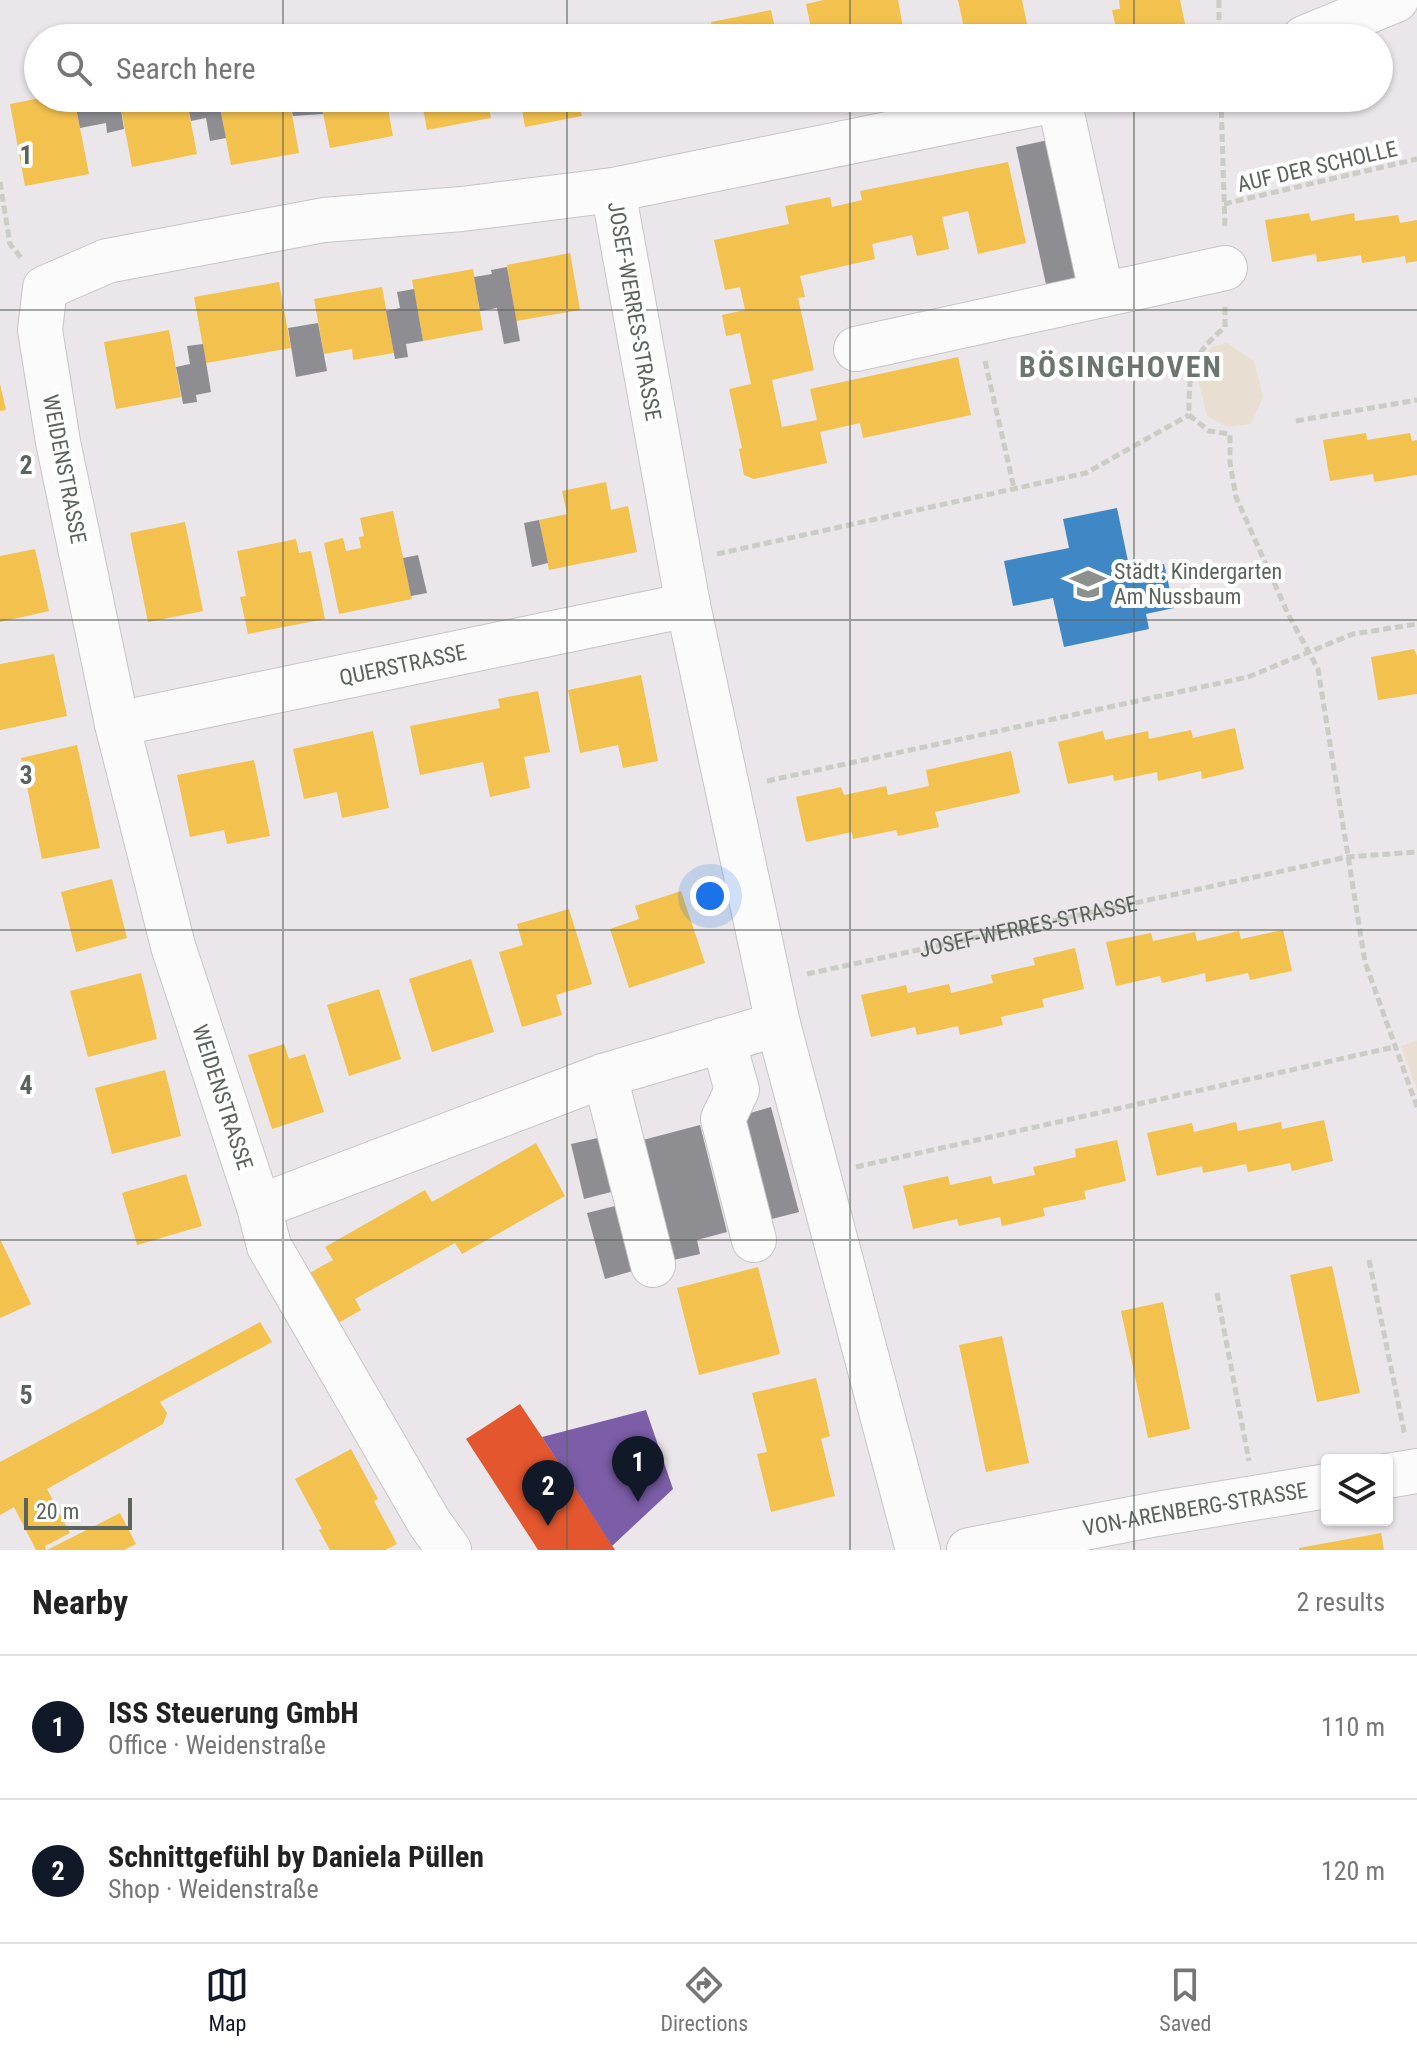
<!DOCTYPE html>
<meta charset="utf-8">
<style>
body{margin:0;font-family:"Roboto Condensed",sans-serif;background:#f2f2f2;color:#222}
.controls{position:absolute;right:24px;bottom:24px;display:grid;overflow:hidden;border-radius:8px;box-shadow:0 2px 6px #0004}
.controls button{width:72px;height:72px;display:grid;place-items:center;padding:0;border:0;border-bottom:2px solid #e0e0e0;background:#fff;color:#222;font:40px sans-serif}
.scale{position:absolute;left:24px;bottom:20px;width:108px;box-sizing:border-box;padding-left:8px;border:4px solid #5b635d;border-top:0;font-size:22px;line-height:28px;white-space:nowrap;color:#5b635d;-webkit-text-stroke:6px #fff;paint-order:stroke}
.you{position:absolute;left:710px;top:896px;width:28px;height:28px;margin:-20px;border:6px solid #fff;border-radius:50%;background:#1a73e8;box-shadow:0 0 0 12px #1a73e833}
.badge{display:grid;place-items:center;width:52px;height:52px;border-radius:50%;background:#111827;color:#fff;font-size:26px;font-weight:700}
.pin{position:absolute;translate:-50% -66px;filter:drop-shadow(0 2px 4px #0008)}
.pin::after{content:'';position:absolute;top:42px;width:28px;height:24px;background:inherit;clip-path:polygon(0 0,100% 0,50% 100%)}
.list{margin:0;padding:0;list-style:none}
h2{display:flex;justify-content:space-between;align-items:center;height:104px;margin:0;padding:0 32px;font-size:34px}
h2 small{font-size:26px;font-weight:400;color:#767676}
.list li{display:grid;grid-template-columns:52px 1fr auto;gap:24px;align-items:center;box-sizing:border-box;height:144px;padding:0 32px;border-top:2px solid #e0e0e0}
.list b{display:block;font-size:30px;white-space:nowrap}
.list p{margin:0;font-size:26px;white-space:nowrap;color:#767676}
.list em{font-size:26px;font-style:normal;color:#767676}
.icon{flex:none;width:44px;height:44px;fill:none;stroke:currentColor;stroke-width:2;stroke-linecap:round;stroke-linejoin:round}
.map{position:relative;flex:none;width:1417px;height:1550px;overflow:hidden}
.search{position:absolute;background:#fff;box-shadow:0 2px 6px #0004;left:24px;right:24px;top:24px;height:88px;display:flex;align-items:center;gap:20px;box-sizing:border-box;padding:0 28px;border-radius:44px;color:#767676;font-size:30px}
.sheet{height:392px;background:#fff}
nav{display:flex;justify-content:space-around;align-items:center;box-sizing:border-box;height:112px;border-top:2px solid #e0e0e0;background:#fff;font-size:22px;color:#767676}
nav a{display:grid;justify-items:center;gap:4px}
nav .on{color:#111827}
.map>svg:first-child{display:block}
.green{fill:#e8dfd2}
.homes{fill:#f2c14e}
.shops{fill:#e4572e}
.offices{fill:#7b5ea7}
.schools{fill:#3f88c5}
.industry{fill:#8d8d92}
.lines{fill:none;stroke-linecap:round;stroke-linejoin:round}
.minor-casing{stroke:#c6c6c6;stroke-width:46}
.path{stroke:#cbccc6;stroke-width:5;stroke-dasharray:8 4;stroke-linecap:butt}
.minor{stroke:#fcfbfc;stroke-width:44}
.grid{fill:none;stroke:#5b635d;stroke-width:2;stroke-opacity:0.55}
.labels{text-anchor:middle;stroke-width:8;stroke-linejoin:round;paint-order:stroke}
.street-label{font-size:22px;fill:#5b635d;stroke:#fff}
.poi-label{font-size:22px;fill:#5b635d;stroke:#fff;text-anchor:start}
.district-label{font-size:30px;font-weight:bold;letter-spacing:2px;fill:#6c756e;stroke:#fff}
.grid-label{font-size:26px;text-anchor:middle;font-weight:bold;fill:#5b635d;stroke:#fff;stroke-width:8;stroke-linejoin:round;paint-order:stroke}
</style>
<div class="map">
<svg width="1417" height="1550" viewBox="0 0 1417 1550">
<rect width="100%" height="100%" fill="#ebe6e9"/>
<g class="green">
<polygon points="1227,343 1254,361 1263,397 1251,424 1228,427 1207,416 1197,376 1211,347"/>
<polygon points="1417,1040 1417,1090 1401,1046"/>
</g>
<g class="homes">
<polygon points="824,0 898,0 905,38 813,38 806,4"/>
<polygon points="958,0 1022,0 1028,29 981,38 966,38"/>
<polygon points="1119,0 1180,0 1187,33 1158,38 1118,38 1112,10 1120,9"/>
<polygon points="771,10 777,38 714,38 711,22"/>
<polygon points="673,29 675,38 635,38 635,37"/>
<polygon points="40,98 74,98 89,174 25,186 10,104"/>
<polygon points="119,98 186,98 197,154 132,167"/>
<polygon points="218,98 289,98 299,153 231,165"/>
<polygon points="320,98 386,98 393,136 330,148"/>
<polygon points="421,98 487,98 491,118 427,130"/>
<polygon points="520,98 578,98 582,116 525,127"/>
<polygon points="618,98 666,98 666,99 621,109"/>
<polygon points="1008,162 1026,243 978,254 968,211 942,217 949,249 917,256 912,235 872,244 875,259 800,276 805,297 798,298 814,370 772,380 782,427 817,420 810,389 958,357 971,415 863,438 860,423 820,432 827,463 754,479 744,475 739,449 742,448 729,389 751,384 740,333 726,336 722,315 745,310 740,287 725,290 714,240 789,224 785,206 830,197 832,207 862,200 860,191"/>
<polygon points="1309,213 1311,221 1354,213 1355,221 1398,215 1400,223 1417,220 1417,261 1406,263 1405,256 1362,263 1361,255 1317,262 1316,254 1272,262 1265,220"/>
<polygon points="570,253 580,310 516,321 507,265"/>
<polygon points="473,269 483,330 423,341 412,280"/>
<polygon points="279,282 291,348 206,363 194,297"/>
<polygon points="382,287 394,353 353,360 352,349 324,354 314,299"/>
<polygon points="169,330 181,397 116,409 104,342"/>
<polygon points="0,384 6,410 0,411"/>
<polygon points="1366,433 1367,440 1410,433 1412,441 1417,440 1417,475 1374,482 1373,474 1330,481 1323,440"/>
<polygon points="606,482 611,510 628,506 637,552 549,570 539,520 567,514 562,491"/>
<polygon points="393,511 412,599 339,614 324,543 343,538 346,551 361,548 359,537 364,536 360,518"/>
<polygon points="185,522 203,611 148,622 130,533"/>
<polygon points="296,539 299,553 311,551 325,619 248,634 240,597 246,596 237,551"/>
<polygon points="35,549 49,611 0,622 0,556"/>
<polygon points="1414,649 1417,656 1417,694 1378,700 1371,657"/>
<polygon points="54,654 67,716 0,730 0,664"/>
<polygon points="641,675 658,761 623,768 618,745 580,753 568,690"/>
<polygon points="538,691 550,752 524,757 530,788 490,797 483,762 420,775 410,726 500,708 498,699"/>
<polygon points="1235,728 1244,769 1202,779 1201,771 1158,781 1157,772 1114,781 1113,775 1068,784 1058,742 1103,731 1105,740 1148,731 1149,739 1191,730 1193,738"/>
<polygon points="373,731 389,808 342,818 337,792 304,799 293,749"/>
<polygon points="77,745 100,848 42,859 21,758"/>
<polygon points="1011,751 1020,793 935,812 939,827 898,836 896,830 853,839 852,832 806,842 796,797 841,787 844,795 886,786 888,795 929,786 926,770"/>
<polygon points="254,760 270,836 227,844 224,830 190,837 177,775"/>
<polygon points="112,879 127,938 76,952 61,892"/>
<polygon points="681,891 705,963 629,988 610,929 639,919 635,906"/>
<polygon points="569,909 592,984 556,995 562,1015 522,1027 499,952 523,945 517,924"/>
<polygon points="1283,930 1292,971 1250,980 1248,973 1206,982 1205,973 1162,983 1160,976 1116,986 1106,942 1151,933 1153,941 1195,932 1197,941 1239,931 1241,939"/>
<polygon points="1075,948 1084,989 1042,999 1044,1007 1001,1017 1003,1025 960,1035 958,1026 917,1035 915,1027 871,1037 861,995 906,985 908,993 949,984 951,993 993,983 991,975 1035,965 1033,958"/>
<polygon points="471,959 494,1032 432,1052 409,979"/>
<polygon points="141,973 157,1039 88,1057 70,991"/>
<polygon points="379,989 401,1059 349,1076 327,1005"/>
<polygon points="284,1044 289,1059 305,1054 324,1112 272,1129 248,1055"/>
<polygon points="165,1070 181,1136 112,1154 95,1088"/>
<polygon points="1324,1120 1333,1161 1292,1171 1290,1163 1248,1172 1246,1164 1203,1173 1202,1166 1157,1176 1147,1133 1192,1123 1194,1132 1236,1122 1238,1131 1281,1122 1282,1129"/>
<polygon points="1117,1140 1126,1181 1084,1191 1086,1199 1043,1208 1045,1216 1002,1226 1000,1217 959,1226 957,1219 913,1229 903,1186 948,1176 950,1185 991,1176 993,1184 1035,1175 1033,1167 1076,1157 1075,1149"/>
<polygon points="536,1143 565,1196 462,1254 455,1243 355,1299 361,1310 335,1325 306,1275 333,1260 325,1247 425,1190 432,1202"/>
<polygon points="186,1174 202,1226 137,1245 122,1193"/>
<polygon points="0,1239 31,1304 0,1318"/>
<polygon points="1332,1266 1360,1393 1317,1402 1290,1275"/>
<polygon points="758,1267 780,1354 699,1375 677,1288"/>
<polygon points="1163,1302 1190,1429 1148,1438 1121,1311"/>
<polygon points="260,1322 272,1342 160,1402 167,1413 163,1424 47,1489 70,1533 45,1546 46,1550 36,1550 14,1507 0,1515 0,1462"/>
<polygon points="1002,1336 1029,1463 986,1472 959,1345"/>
<polygon points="816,1378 830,1436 821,1439 835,1496 771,1512 757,1454 767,1452 752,1393"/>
<polygon points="351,1449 378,1499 374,1501 397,1544 385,1550 330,1550 319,1530 322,1529 295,1479"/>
<polygon points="120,1513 136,1544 124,1550 47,1550"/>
<polygon points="1381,1533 1384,1550 1299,1550 1299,1548"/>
</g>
<polygon class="shops" points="520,1404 542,1437 615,1550 538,1550 533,1542 466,1439"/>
<polygon class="offices" points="646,1410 673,1489 612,1546 542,1437"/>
<polygon class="schools" points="1117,508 1130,571 1164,564 1174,608 1146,614 1149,629 1064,647 1053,598 1013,606 1004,561 1069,548 1063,519"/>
<g class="industry">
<polygon points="74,98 119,98 124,129 107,133 106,123 80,128"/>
<polygon points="186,98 218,98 226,138 210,141 206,118 191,121"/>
<polygon points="289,98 320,98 323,114 293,116"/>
<polygon points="402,98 421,98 422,103 404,106"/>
<polygon points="1048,140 1079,282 1047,289 1016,147"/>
<polygon points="507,267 520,341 504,344 497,308 480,311 474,277 492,274 491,270"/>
<polygon points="414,289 423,341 406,344 408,357 395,359 386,311 400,308 397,292"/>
<polygon points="318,323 327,371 296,377 288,328"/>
<polygon points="203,344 211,392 196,395 197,402 183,404 176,367 190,364 187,346"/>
<polygon points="539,520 548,563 532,567 524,523"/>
<polygon points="418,555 427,593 411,596 403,558"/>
<polygon points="771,1107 799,1212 768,1220 740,1116"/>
<polygon points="700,1125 727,1232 697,1240 700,1254 669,1261 639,1141"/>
<polygon points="602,1137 615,1191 584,1199 571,1144"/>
<polygon points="619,1205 636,1270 605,1279 587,1213"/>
</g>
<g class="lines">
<g class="minor-casing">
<g id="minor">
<polyline points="1304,38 1396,0"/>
<polyline points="1059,100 1102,295"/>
<polyline points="856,349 1225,268"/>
<path id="s2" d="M117,724L688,605"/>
<polyline points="723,1040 737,1090 723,1119 754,1240"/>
<polyline points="603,1076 609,1092 653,1265"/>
<polyline points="259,1207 603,1076 778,1024"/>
<polyline points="1387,1476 1417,1471"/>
<polyline points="449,1550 429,1522 269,1246 259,1207 173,946 117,724 58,442 40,330 45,288 107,261 324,220 462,209 613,190"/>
<polyline points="918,1550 778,1024 688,605 613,190 1065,98"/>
<path id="s3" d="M969,1550L1157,1514L1327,1486"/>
</g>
</g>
<g class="path">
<polyline points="1219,0 1219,38"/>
<polyline points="1221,98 1225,229"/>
<polyline points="0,182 10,244 22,259"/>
<polyline points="1224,204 1417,159"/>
<path d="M1225,307V327C1190,357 1189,370 1189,415L1209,431L1230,434V463L1236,497L1288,614L1318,669L1365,962L1417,1107"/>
<polyline points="985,361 1014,488"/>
<polyline points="1296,421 1417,400"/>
<polyline points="717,554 1086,473 1189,415"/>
<polyline points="767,781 1248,677 1353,634 1417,624"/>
<path id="s1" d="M807,974L1347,857L1417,852"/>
<polyline points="856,1167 1394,1047"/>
<polyline points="1369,1260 1405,1436"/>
<polyline points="1217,1293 1249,1461"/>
</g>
<use href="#minor" class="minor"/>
</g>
<path class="grid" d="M283,0V38M567,0V38M850,0V38M1134,0V38M283,98V1550M567,98V1550M850,98V1550M1134,98V1550M0,310H1417M0,620H1417M0,930H1417M0,1240H1417"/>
<defs>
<g id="school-bare" transform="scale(2.76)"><path d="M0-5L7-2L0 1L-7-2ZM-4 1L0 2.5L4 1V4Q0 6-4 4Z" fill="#8d918e" stroke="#fff" stroke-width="2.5" paint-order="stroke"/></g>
</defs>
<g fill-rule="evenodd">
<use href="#school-bare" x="1088" y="584"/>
</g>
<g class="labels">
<g class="street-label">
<text transform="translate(1317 166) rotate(-13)" y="8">AUF DER SCHOLLE</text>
<text transform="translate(635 311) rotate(80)" y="8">JOSEF-WERRES-STRASSE</text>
<text transform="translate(65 469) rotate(79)" y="8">WEIDENSTRASSE</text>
<text dy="8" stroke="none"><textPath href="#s2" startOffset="292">QUERSTRASSE</textPath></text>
<text dy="8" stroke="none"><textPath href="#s1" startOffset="226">JOSEF-WERRES-STRASSE</textPath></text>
<text transform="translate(223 1097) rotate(72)" y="8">WEIDENSTRASSE</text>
<text dy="8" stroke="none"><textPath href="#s3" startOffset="230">VON-ARENBERG-STRASSE</textPath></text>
</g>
<g class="poi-label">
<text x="1114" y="579">Städt. Kindergarten<tspan x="1114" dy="25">Am Nussbaum</tspan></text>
</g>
<g class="district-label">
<text x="1121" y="377">BÖSINGHOVEN</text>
</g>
</g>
<g class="grid-label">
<text x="26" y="164">1</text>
<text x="26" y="474">2</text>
<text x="26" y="784">3</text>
<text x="26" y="1094">4</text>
<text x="26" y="1404">5</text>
</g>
</svg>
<div class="controls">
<button><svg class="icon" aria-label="layers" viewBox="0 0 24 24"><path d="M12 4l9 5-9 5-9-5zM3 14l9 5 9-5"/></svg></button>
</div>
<div class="scale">20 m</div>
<div class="you"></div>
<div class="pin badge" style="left:638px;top:1502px">1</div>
<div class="pin badge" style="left:548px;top:1526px">2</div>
<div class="search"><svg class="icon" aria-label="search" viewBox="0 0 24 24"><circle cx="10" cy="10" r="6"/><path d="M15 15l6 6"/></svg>Search here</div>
</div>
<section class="sheet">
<h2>Nearby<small>2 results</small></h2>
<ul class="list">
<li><span class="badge">1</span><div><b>ISS Steuerung GmbH</b><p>Office · Weidenstraße</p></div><em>110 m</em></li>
<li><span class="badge">2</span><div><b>Schnittgefühl by Daniela Püllen</b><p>Shop · Weidenstraße</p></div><em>120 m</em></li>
</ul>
</section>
<nav>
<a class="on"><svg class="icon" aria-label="map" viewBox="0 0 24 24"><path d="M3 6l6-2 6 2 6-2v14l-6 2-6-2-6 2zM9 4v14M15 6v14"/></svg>Map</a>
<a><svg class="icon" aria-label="directions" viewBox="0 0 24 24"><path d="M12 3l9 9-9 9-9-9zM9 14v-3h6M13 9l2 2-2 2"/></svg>Directions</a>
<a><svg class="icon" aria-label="saved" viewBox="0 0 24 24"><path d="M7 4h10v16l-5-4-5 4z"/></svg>Saved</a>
</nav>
